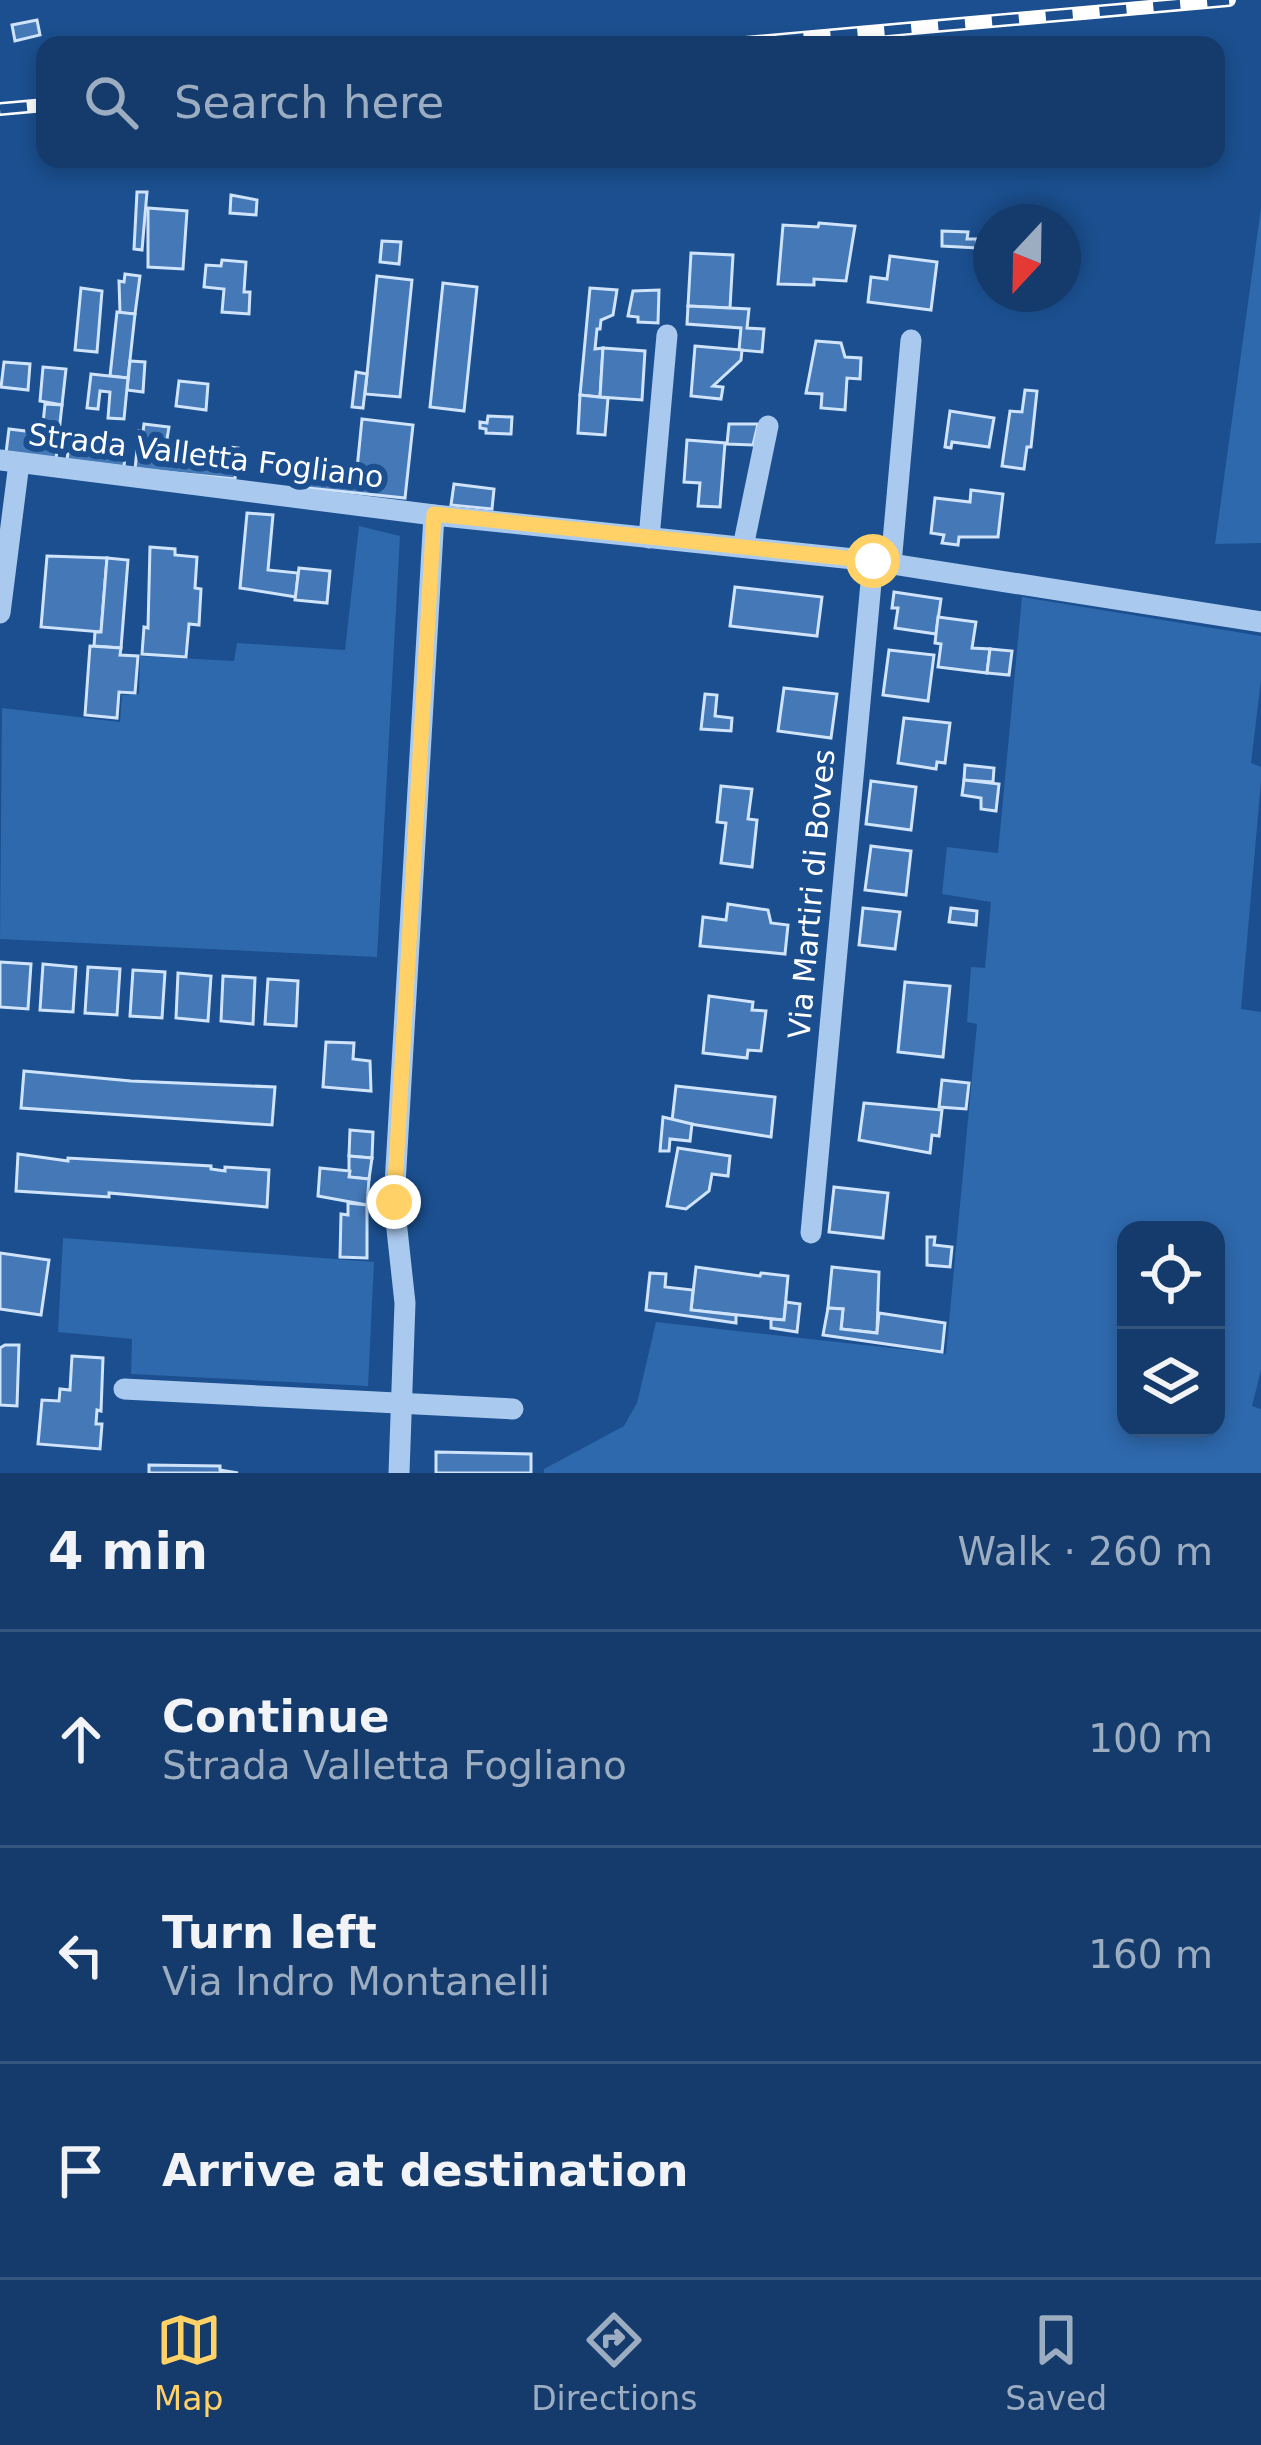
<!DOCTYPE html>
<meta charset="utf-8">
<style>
body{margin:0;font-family:"DejaVu Sans",sans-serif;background:#214673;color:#f1f3f6}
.controls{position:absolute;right:36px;bottom:36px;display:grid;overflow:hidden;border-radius:24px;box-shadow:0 6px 18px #0003}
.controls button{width:108px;height:108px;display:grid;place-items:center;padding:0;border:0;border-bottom:3px solid #33557e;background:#143b6b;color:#f1f3f6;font:60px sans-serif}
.compass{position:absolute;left:973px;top:204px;width:108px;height:108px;border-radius:50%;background:#143b6b;box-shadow:0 6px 18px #0003;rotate:202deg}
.stop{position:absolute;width:36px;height:36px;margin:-27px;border:9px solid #ffd166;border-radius:50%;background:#fff}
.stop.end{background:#ffd166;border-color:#fff;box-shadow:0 3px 12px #0008}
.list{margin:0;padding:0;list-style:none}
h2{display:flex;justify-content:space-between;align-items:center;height:156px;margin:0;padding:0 48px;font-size:51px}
h2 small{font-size:39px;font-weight:400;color:#9dadc1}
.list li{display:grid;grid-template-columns:78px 1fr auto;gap:36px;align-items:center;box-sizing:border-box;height:216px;padding:0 48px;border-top:3px solid #33557e}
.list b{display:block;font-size:45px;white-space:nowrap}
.list p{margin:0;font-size:39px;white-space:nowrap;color:#9dadc1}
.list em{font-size:39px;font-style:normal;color:#9dadc1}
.icon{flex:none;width:66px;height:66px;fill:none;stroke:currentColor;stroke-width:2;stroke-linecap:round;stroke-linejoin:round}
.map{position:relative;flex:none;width:1261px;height:1473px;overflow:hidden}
.search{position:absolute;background:#143b6b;box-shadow:0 6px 18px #0003;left:36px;right:36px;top:36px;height:132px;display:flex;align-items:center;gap:30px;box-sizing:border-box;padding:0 42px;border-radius:24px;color:#9dadc1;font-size:45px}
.sheet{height:804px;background:#143b6b}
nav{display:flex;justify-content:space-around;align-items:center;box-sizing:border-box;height:168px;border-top:3px solid #33557e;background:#143b6b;font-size:33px;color:#9dadc1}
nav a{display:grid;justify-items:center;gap:6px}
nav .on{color:#ffd166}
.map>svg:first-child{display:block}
.green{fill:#2e69ad;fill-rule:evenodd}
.building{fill:#4478b7;stroke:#cfe3fa;stroke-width:3}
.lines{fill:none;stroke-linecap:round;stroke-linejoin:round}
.minor{stroke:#a9c9ee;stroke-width:21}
.rail-casing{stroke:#fff;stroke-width:14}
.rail{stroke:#1b4f8f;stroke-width:9;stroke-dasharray:27;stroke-linecap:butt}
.route{stroke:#ffd166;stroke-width:15}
.labels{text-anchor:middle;stroke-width:12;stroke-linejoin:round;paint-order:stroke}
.street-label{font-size:30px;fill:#fff;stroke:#1b4f8f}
</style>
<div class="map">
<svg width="1261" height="1473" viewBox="0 0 1261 1473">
<rect width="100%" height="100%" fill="#1b4f8f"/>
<g class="green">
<polygon points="1261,208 1261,543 1215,544"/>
<polygon points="359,526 400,536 377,957 0,939 2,708 120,722 122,695 139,694 140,656 234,661 237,643 345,650"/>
<path d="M1022,597L1261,636V680L1251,763L1261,767V781L1241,1009L1261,1012V1370L1252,1406L1261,1409V1473H544V1469L624,1426L637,1403L656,1322L946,1354L977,1024L967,1022L971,967L985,968L991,902L942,894L947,847L998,853ZM1126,1230H1216V1428H1126Z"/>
<polygon points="63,1238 374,1262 368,1386 131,1374 132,1339 58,1332"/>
</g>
<g class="building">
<polygon points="37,20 40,35 15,41 12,25"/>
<polygon points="137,192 147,192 142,250 134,249"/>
<polygon points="231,195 257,200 256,215 230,213"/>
<polygon points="148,208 187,211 183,269 148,267"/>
<polygon points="819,223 855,226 846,281 814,279 814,285 778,284 783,225 818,227"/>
<polygon points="942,231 968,232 967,239 977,239 977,248 942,246"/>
<polygon points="382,241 401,242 399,264 380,262"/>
<polygon points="691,253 733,255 730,308 688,306"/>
<polygon points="890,256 937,262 931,310 868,302 871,277 887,279"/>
<polygon points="222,260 246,262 244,292 250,292 249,314 222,312 224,289 204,287 206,265 221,266"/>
<polygon points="125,274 140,276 135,314 120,313 119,281 124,282"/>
<polygon points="377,276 412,280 400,397 365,394"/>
<polygon points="443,283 477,287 464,411 430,407"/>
<polygon points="81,288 102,291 97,352 75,350"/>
<polygon points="590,288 617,290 613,315 601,320 600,329 597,329 595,349 603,348 600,397 580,395"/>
<polygon points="659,290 658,323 638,322 638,317 628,316 633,291"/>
<polygon points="688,306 749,309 747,328 764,329 762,352 739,350 741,328 687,324"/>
<polygon points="117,312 135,314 128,378 110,376"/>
<polygon points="816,341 841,343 845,357 861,358 860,379 847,378 845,410 821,408 822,394 806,393"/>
<polygon points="695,346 742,350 741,360 713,386 723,387 721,399 691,396"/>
<polygon points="603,348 645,351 642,400 600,397"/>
<polygon points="130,361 145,362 143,392 127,390"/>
<polygon points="4,362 30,364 28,390 1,387"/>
<polygon points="43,367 66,369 62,405 40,401"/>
<polygon points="356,372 367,374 363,408 352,407"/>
<polygon points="91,374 128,378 124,419 108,418 110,392 100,391 98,409 87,408"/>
<polygon points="179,381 208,384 206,410 176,406"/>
<polygon points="1025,390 1037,391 1031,447 1027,447 1024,469 1002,466 1010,411 1022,412"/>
<polygon points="580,395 608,398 605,435 578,433"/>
<polygon points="45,404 62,405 56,459 6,453 9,429 42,433"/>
<polygon points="950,411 994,418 989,447 952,442 951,448 945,447"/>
<polygon points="488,416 512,417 511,434 486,433 486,429 480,428 480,422 487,423"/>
<polygon points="362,419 413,425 405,498 308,488 310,464 357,469"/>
<polygon points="144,424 169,427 166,445 214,451 215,445 238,448 235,479 135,469 139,431 143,432"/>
<polygon points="729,424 758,424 753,445 727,444"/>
<polygon points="70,436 126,442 124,467 67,460"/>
<polygon points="687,440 725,443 720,507 698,506 700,483 684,482"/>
<polygon points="454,484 494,489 492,509 451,505"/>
<polygon points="971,490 1003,494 998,537 959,537 958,545 942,543 944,535 931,533 935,498 970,502"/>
<polygon points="247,513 273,515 268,570 298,573 296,597 240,588"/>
<polygon points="150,547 175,549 175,555 197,557 195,588 201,589 199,625 189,624 186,657 142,654 144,627 148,628"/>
<polygon points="47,556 107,558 101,632 41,627"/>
<polygon points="107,558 128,560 121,648 94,646 95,632 101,632"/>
<polygon points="299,568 330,571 327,603 295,600"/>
<polygon points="735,587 822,597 817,636 730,626"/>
<polygon points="894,592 941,599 936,634 895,628 898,608 892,608"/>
<polygon points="938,617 976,622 972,648 990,649 987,673 938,667 941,644 935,643"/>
<polygon points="90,646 121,648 120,655 138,656 135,693 119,692 117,718 85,715"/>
<polygon points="990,649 1012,651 1009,675 987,673"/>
<polygon points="889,650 934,655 928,701 883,695"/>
<polygon points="784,688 837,694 831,738 778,731"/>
<polygon points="705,694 717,695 715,716 732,718 731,731 701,729"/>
<polygon points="904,718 950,723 945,763 937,762 936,769 898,763"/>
<polygon points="965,765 994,768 993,782 964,780"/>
<polygon points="964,780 999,784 996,811 981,809 981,798 962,795"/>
<polygon points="871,781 916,787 911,830 866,824"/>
<polygon points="721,786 752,789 748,819 757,820 752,867 721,863 726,823 717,822"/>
<polygon points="871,846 911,851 906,895 865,890"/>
<polygon points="728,904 768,910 771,923 788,925 785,954 700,946 703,917 726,920"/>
<polygon points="863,908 900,912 895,949 859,945"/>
<polygon points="951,908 977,911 976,925 949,922"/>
<polygon points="0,962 31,964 28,1009 0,1007"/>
<polygon points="43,964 76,967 73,1012 40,1010"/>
<polygon points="88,967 120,969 117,1015 85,1013"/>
<polygon points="133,970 165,972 162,1018 130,1016"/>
<polygon points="178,973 211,976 208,1021 176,1018"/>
<polygon points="223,976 255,978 253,1024 221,1021"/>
<polygon points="268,979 298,981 296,1026 265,1024"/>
<polygon points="905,982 950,986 943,1057 898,1052"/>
<polygon points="709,996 753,1002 752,1010 766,1011 761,1051 748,1050 747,1058 703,1053"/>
<polygon points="326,1042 354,1043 353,1059 370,1061 371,1091 323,1087"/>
<polygon points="24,1071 131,1081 275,1087 272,1125 21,1108"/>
<polygon points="942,1080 969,1083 966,1109 939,1107"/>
<polygon points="676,1086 775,1097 771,1137 672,1121"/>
<polygon points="864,1103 942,1110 939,1136 932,1135 930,1153 859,1140"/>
<polygon points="663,1117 692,1124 690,1141 670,1139 669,1151 660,1151"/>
<polygon points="350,1130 373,1132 372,1158 349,1156"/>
<polygon points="678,1148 730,1156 728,1176 712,1174 709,1191 686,1209 667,1206"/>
<polygon points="18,1154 68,1161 68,1158 211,1166 211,1169 225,1171 225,1167 269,1170 267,1207 109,1193 109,1197 16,1191"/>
<polygon points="349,1156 372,1158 369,1179 349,1177"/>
<polygon points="320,1168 350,1171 349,1177 369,1179 367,1205 318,1196"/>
<polygon points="834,1187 888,1193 883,1238 829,1232"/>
<polygon points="348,1203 367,1205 367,1258 340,1257 341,1214 348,1215"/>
<polygon points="927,1237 935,1237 934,1245 952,1247 950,1267 927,1265"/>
<polygon points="0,1253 49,1260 41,1315 0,1309"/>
<polygon points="696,1267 760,1276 761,1273 788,1276 784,1320 691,1310"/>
<polygon points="832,1267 879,1272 877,1333 841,1329 843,1309 828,1308"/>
<polygon points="650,1273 666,1274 665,1287 693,1290 691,1310 736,1315 736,1323 646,1310"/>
<polygon points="786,1302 800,1304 797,1332 771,1328 771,1319 784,1320"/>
<polygon points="828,1308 843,1309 841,1329 877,1333 879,1313 945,1323 942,1352 823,1335"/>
<polygon points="5,1345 19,1345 17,1406 0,1405 0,1348"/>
<polygon points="72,1356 103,1358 101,1411 97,1410 96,1424 102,1424 100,1449 38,1444 42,1400 59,1401 60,1389 70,1390"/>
<polygon points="436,1452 531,1454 531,1473 436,1473"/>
<polygon points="149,1465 220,1466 220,1470 238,1473 149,1473"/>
</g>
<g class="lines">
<g class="minor">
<polyline points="0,460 434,515 873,561 1261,622"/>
<polyline points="649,538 667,335"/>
<polyline points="743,547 768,426"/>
<polyline points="891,564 911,340"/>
<polyline points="0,613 19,463"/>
<polyline points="811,1233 873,561"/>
<polyline points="124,1389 513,1409"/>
<polyline points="399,1473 405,1303 394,1202 434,515"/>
</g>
<g class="rail-casing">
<g id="rail">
<polyline points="723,45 1229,0"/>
<polyline points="0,109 45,105"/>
</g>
</g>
<use href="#rail" class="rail"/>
</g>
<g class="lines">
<polyline class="route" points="394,1202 434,514 873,561"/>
</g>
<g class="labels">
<g class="street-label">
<text transform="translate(206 456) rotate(7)" y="10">Strada Valletta Fogliano</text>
<text transform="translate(812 894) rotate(-85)" y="10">Via Martiri di Boves</text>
</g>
</g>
</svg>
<div class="controls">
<button><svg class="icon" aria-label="locate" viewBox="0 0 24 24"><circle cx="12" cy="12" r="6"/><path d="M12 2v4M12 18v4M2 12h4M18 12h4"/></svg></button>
<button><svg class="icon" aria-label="layers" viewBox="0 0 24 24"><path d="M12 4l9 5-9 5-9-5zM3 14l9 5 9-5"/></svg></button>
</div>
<svg class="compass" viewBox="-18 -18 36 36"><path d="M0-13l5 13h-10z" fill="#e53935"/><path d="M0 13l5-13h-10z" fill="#9dadc1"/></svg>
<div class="stop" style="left:873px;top:561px"></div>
<div class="stop end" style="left:394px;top:1202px"></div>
<div class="search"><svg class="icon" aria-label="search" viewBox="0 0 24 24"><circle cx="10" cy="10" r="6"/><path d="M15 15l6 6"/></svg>Search here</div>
</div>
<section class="sheet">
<h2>4 min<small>Walk · 260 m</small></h2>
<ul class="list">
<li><svg class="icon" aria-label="ahead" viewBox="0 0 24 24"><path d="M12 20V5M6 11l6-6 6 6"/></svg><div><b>Continue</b><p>Strada Valletta Fogliano</p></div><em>100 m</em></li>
<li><svg class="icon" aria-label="left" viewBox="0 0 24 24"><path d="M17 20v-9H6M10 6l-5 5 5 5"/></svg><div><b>Turn left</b><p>Via Indro Montanelli</p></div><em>160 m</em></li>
<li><svg class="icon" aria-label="arrive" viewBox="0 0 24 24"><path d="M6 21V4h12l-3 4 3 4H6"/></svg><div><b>Arrive at destination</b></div></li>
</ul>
</section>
<nav>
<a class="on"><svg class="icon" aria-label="map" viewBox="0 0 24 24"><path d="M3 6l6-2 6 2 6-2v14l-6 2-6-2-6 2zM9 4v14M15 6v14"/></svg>Map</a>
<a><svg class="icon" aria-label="directions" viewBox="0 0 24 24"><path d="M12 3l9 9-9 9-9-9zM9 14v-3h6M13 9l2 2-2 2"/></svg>Directions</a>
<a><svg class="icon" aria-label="saved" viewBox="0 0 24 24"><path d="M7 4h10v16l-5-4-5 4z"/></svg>Saved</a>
</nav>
